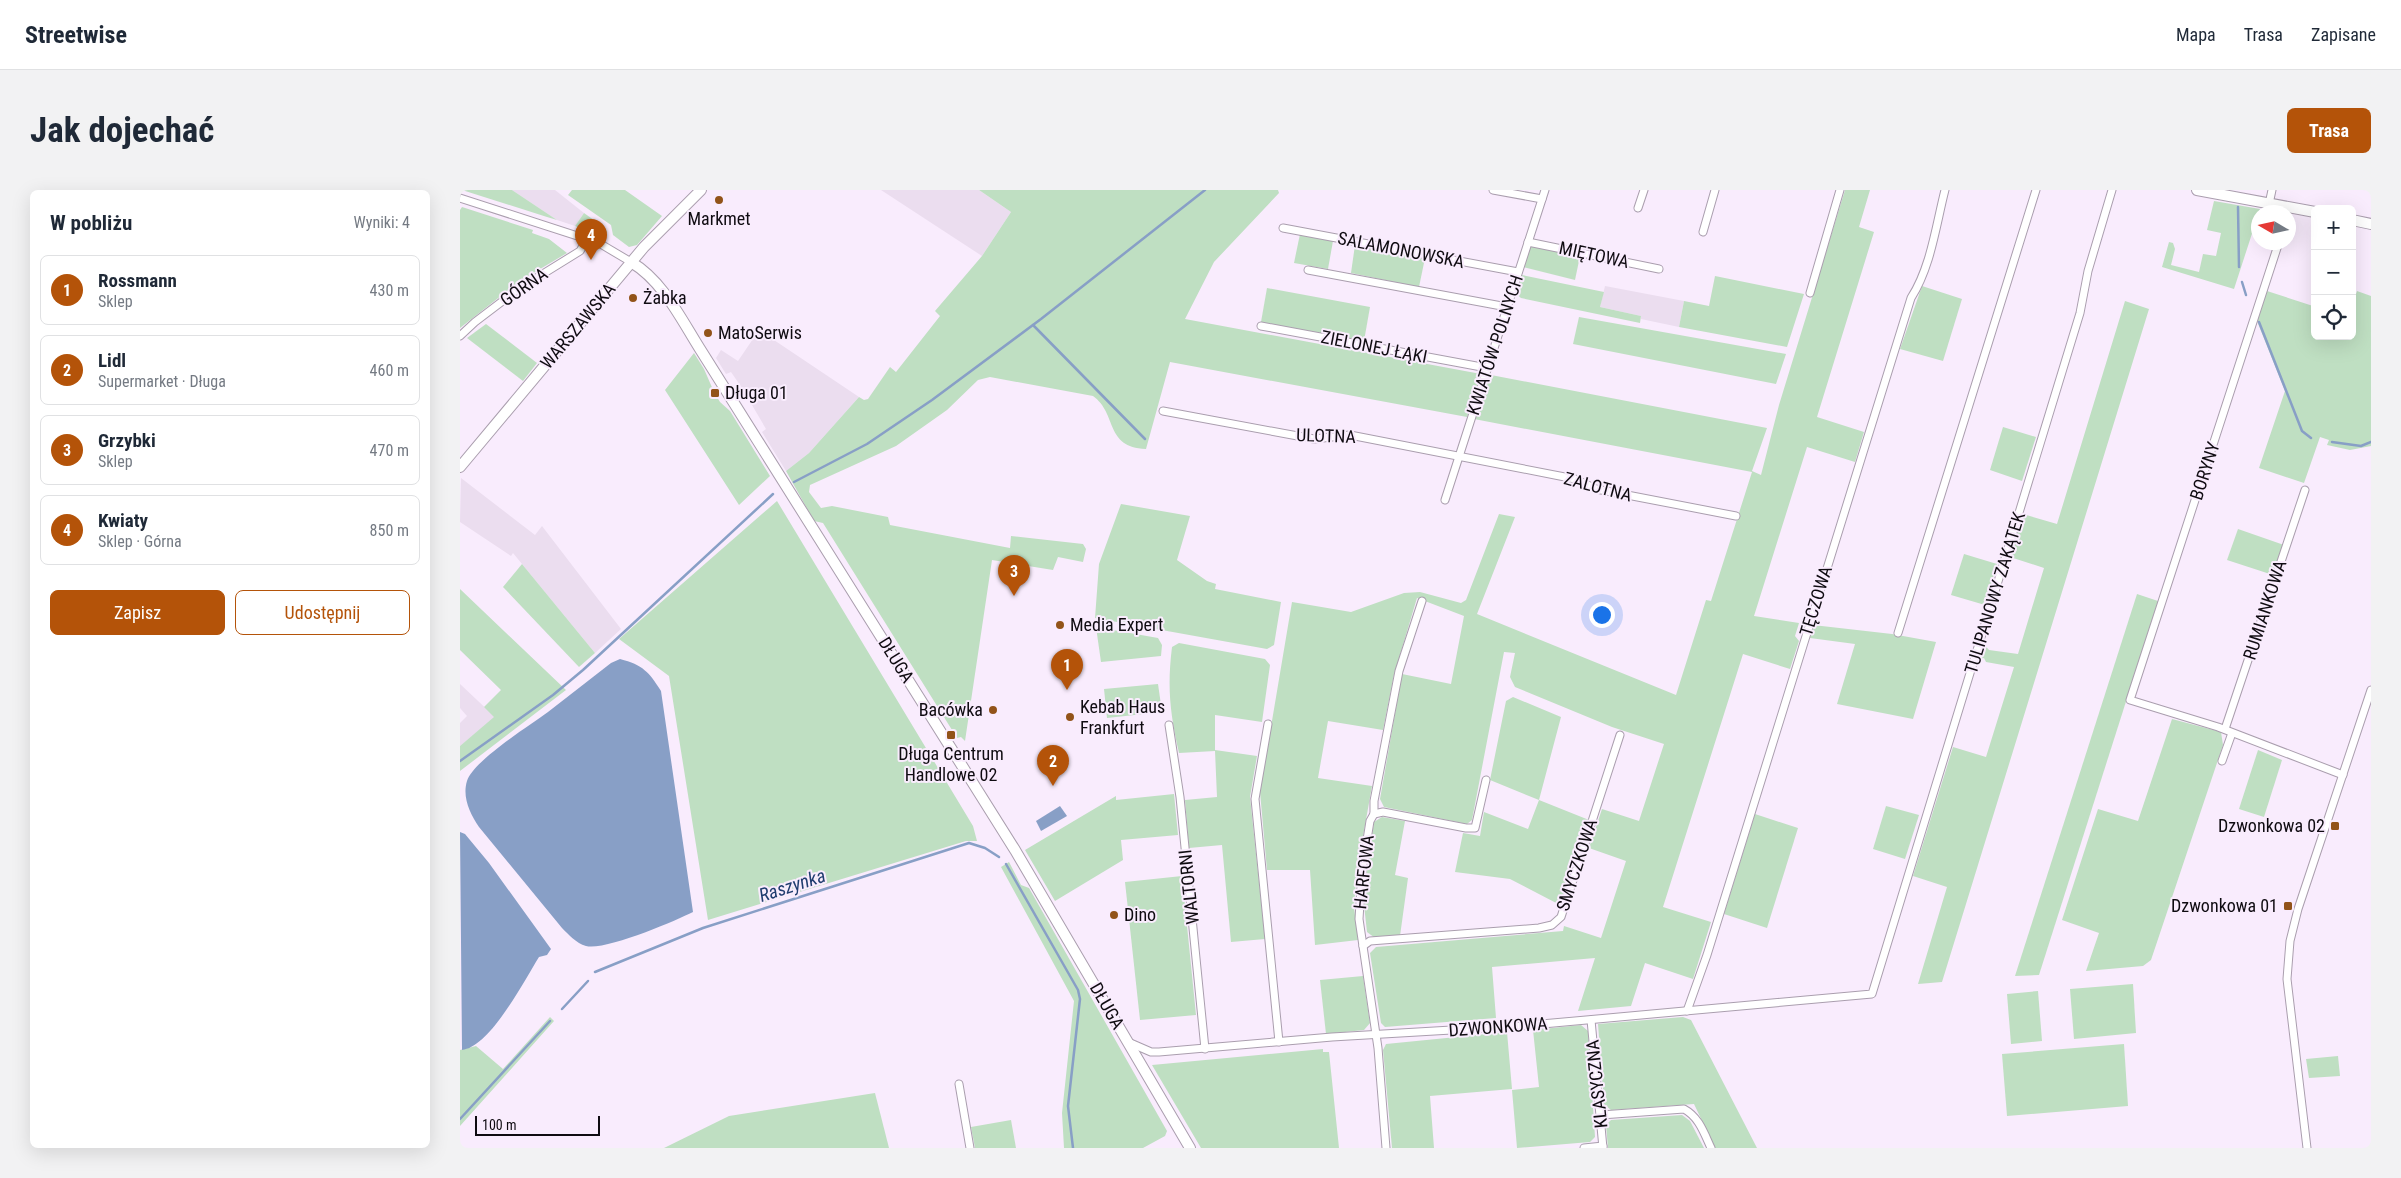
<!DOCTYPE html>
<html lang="pl">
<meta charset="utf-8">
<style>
body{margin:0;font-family:"Roboto Condensed",sans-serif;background:#f2f2f3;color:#1f2937}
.controls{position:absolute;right:15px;top:15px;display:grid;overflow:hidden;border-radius:8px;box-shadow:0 5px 20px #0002}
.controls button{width:45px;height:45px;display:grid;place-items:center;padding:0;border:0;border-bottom:1px solid #e0e1e3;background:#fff;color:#1f2937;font:25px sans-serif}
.compass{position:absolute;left:1791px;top:15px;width:45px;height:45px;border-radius:50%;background:#fff;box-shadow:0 5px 20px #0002;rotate:279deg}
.scale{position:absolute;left:15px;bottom:12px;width:125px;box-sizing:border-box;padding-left:5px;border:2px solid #0f0b11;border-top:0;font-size:14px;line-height:18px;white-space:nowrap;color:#0f0b11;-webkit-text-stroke:4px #f9ecfd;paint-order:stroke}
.you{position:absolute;left:1141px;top:424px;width:18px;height:18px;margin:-12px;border:4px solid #fff;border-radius:50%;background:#1a73e8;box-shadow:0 0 0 8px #1a73e833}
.badge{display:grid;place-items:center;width:32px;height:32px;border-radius:50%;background:#b45309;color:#fff;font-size:16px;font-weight:700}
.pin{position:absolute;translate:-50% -41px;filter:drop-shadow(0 1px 2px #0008)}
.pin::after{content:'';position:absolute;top:26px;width:18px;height:15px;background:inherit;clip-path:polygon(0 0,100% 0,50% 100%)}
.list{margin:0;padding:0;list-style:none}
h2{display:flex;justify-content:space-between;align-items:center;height:65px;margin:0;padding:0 20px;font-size:21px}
h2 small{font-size:16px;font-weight:400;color:#747a83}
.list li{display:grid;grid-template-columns:32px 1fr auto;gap:15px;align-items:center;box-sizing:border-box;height:70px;margin:0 10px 10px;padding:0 10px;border:1px solid #e0e1e3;border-radius:8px}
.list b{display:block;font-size:19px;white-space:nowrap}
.list p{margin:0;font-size:16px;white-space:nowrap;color:#747a83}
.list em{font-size:16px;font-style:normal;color:#747a83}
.actions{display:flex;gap:10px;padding:15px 20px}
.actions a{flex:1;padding:11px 0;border:1px solid #b45309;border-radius:8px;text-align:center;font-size:18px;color:#b45309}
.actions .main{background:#b45309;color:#fff}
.icon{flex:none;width:28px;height:28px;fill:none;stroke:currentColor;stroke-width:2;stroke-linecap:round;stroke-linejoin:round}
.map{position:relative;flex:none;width:1911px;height:958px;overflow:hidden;border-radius:8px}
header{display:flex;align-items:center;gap:30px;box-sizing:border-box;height:70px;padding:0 25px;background:#fff;border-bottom:1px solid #e0e1e3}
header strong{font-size:24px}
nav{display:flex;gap:28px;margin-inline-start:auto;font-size:18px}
.intro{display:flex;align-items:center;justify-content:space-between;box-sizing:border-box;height:120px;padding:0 30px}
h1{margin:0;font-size:35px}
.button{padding:12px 22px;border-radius:8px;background:#b45309;color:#fff;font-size:18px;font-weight:700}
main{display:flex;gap:30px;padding:0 30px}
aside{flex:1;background:#fff;border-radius:8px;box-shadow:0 5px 20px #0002}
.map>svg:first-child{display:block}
.industrial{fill:#ebddef}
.green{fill:#bfdfc2}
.water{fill:#889fc6}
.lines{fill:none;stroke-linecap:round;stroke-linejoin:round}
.stream{stroke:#889fc6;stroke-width:2.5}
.street-casing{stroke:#aa9eae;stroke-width:9}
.secondary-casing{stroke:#aa9eae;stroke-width:12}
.street{stroke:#fff;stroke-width:7}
.secondary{stroke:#fff;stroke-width:10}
.poi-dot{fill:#925319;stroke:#f9ecfd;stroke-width:2}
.labels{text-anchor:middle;stroke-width:4;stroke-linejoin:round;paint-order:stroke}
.poi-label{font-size:18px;fill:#0f0b11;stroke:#f9ecfd;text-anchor:start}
.street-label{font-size:18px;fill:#0f0b11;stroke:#f9ecfd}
.water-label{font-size:19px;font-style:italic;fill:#203d6f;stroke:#f9ecfd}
</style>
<header>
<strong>Streetwise</strong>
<nav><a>Mapa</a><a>Trasa</a><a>Zapisane</a></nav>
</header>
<div class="intro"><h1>Jak dojechać</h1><a class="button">Trasa</a></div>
<main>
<aside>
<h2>W pobliżu<small>Wyniki: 4</small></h2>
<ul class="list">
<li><span class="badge">1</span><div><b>Rossmann</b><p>Sklep</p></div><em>430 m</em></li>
<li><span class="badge">2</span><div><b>Lidl</b><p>Supermarket · Długa</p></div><em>460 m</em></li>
<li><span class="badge">3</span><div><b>Grzybki</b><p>Sklep</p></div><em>470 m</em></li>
<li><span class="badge">4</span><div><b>Kwiaty</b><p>Sklep · Górna</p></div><em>850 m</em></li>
</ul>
<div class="actions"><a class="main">Zapisz</a><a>Udostępnij</a></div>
</aside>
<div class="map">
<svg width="1911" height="958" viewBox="0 0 1911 958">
<rect width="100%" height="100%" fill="#f9ecfd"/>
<g class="industrial">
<polygon points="52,0 95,0 124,23 115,36 97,30"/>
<polygon points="421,0 519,0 551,22 522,66"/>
<polygon points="1145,96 1224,111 1219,137 1181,129 1181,126 1140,117"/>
<polygon points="299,140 399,207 349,263 326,281 302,242 306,239 282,198 271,182 266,184 256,168 261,160 278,171"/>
<polygon points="1,288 75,345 82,336 161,439 135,463 53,363 51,366 0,332"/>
<polygon points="0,494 35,527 0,556 0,533 7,526 0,518"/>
</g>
<g class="green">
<polygon points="2,0 52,0 97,30 87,27"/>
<polygon points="112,0 165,0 202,26 177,55 169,57 153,45 151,35 108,5"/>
<path d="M519,0H818L819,3L754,72L725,129L1021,184L1007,227L710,172L686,259C644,257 658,224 633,206L530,187L518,190L487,220L436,256L350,295L349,302L361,318L372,316L428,327L430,335L550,358L551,346L623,354L626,359L623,372L598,367L593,380L532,370L505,551L501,547L497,548L363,333L354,331L326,281L349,263L399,207L404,210L408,209L430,177L436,182L480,126L475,121L522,66L551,22Z"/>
<polygon points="1385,0 1410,0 1399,37 1414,42 1357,227 1404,242 1395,272 1347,257 1294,426 1339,433 1335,446 1339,451 1330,479 1283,464 1203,717 1251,732 1233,789 1185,773 1171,816 1118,821 1135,768 1032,777 1036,828 925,837 921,833 910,763 916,757 1103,741 1104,736 1141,748 1166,671 1129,658 1142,619 1179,631 1204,554 1152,537 1055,497 1050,487 1055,463 1044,462 1012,630 1007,634 924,617 920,609 942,484 991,494 1004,426 957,408 934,485 923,540 868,531 858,588 912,596 897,680 894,717 898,750 855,755 850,680 807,680 800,602 832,412 891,422 944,403 960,402 1001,413 1006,410 1039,324 1055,327 1017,424 1216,505 1246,410 1251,411 1292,282 1014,229 1031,185 1307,238 1292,281 1301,285 1319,215"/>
<polygon points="1754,11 1800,19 1774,99 1702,77 1709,52 1713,53 1715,59 1711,75 1739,82 1743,64 1756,66 1761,43 1747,40"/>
<polygon points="2,17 73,40 72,43 89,49 107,63 60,91 0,138 0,20"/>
<polygon points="124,23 145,38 147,42 145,48 115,36"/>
<polygon points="840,44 873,51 868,79 834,73"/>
<polygon points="1070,54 1120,66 1115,90 1063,77"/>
<polygon points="895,55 965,68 959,97 891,83"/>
<polygon points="1062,85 1144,102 1140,117 1181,126 1180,133 1061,108 1055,103"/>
<polygon points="1255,86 1344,104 1327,157 1219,137 1224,111 1249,116"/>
<polygon points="1462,96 1502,109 1483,171 1440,159"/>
<polygon points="807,98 910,117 904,151 801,132"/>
<polygon points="1807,101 1853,116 1855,113 1855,146 1892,146 1892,102 1896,104 1897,101 1911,106 1911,256 1890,260 1867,255 1869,250 1860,247 1844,293 1799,278 1825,201 1797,131"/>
<polygon points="1665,111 1689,119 1482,792 1458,794 1487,697 1453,686 1493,557 1526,567 1554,477 1526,472 1524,468 1516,471 1522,452 1529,460 1558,464 1584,378 1550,367 1563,324 1597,334"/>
<polygon points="1119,127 1326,164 1316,194 1113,154"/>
<polygon points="26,134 77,173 63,191 7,148"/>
<polygon points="234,163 244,179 254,202 260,212 270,221 310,286 279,315 205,200"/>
<polygon points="1543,237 1576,247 1562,291 1530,280"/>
<polygon points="317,311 513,636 517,651 506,651 248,730 209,486 159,449"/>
<polygon points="661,314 730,326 717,370 747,391 756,394 755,399 821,412 814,455 807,459 635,428 639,374"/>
<polygon points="1778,339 1824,355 1813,385 1767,370"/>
<polygon points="1504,364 1537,374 1525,415 1491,405"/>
<polygon points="62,374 135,463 119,477 43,397"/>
<polygon points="0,399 106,500 0,581 0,556 34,527 24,517 41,500 0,460"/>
<polygon points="1677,404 1698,411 1579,785 1555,786"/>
<polygon points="1353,435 1432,444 1476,452 1453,529 1377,514 1395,454 1350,448"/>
<polygon points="636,437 698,448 702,455 701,466 641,472"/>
<path d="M719,453L805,469L810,475L802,532L755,525V560L797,566L790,607L805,749L771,752L762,655L729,658L725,610L757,607L755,561L719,563C710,523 707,498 712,457Z"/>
<polygon points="698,494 702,522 647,528 644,499"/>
<polygon points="1053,507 1101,527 1079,610 1129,630 1100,715 1050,689 995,682 1003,643 1020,646 1024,622 1068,639 1079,610 1030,590 1046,511"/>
<polygon points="1712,529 1761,542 1763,555 1691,770 1683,776 1626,781 1639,743 1602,730 1638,619 1678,631"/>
<polygon points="1798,560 1822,570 1804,627 1779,619"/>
<polygon points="714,604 718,645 661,650 663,670 595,711 565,660 656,606 656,610"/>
<polygon points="1426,616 1459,625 1445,669 1413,659"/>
<polygon points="1295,624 1338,638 1307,738 1264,724"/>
<polygon points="922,627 945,631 935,685 948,688 940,746 915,748 907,742 903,706 914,632"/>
<polygon points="549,672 561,695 569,698 707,941 705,946 683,958 604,958 602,923 614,811 541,677"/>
<polygon points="722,686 736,825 680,830 665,692"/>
<polygon points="903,786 910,833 904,840 866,844 860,790"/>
<polygon points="1673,794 1676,843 1614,849 1610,799"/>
<polygon points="1578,801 1582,851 1551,854 1547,804"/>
<polygon points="90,827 94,831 0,936 0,860 16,856 43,879"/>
<polygon points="1223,827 1231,830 1297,958 1255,958 1234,914 1151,920 1144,914 1138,834"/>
<polygon points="1121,835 1128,841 1135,947 1130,952 1057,958 1052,900 1079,897 1073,840"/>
<polygon points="1047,842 1052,899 970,906 974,958 932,958 923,860 926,854"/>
<polygon points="1664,854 1668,916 1547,926 1542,864"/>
<polygon points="863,859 863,862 869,862 879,958 741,958 692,875"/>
<polygon points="1878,866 1880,886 1849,888 1846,869"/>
<polygon points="415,903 429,958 204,958 269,926"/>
<polygon points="1222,925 1230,931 1244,958 1148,958 1146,935 1151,930"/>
<polygon points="551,930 556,958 515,958 511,937"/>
</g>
<g class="water">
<path d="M160,469C183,475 189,482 201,501L233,722C215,731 145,761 126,756C116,753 109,745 102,738L19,637C10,624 2,607 7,591C14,570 69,536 88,522C109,506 130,489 151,473Z"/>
<polygon points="600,616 607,626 581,641 576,631"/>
<path d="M0,642L5,644L29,673L91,759L87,765L79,767C64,791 30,857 2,860Z"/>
</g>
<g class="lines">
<g class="stream">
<polyline points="1778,17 1779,77"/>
<polyline points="1782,92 1786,105"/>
<polyline points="1799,132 1842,241 1851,248"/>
<polyline points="573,135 685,249"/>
<polyline points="1872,252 1901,256 1911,252"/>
<polyline points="334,292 407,254 472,210 581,129 745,0"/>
<polyline points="0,571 93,505 123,480 313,304"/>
<polyline points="546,674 618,800 620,809 608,916 613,958"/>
<polyline points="135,782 243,738 509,653 525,658 539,667"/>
<polyline points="102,819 128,791"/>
<polyline points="0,929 90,831"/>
</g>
<g class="street-casing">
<g id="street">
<polyline points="1033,0 1082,9"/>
<polyline points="0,8 139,53 171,72"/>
<polyline points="1809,14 1812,0"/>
<polyline points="1178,18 1184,0"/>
<polyline points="823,38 1058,82"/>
<polyline points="1243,42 1255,0"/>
<polyline points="1068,52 1199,79"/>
<polyline points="1819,52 1670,510 1758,537 1883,585"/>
<polyline points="848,80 1047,117"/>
<polyline points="1350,103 1380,0"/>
<polyline points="801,136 1027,178"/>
<polyline points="0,146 15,132 57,100 120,61 127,49"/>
<polyline points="703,221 854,249 890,245 1115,289 1136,299 1276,326"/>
<polyline points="985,310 1085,0"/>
<polyline points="1438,443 1576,0"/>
<polyline points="808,534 795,609 819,852"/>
<polyline points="709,535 720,607 745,859"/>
<polyline points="1765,539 1845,300"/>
<polyline points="1762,571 1772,543"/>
<polyline points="914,624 923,622 1006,638 1015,638 1026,590"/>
<polyline points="903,756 910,751 1079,738 1092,735 1101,727 1160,545"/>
<path d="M1227,821L1247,765L1451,108C1471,77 1476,35 1485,0"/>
<polyline points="1131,830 1143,958"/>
<polyline points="668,852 691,862 699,862 872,847 1060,836 1412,804 1620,123 1628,81 1652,0"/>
<polyline points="499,894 510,958"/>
<path d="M1141,925L1224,919C1239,927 1244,943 1251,958"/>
<polyline points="926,958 918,858 899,729 902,681 910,631 914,624 914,611 939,481 962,411"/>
<polyline points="1124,958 1143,956"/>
<polyline points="1847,958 1827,789 1830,751 1838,719 1911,500"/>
</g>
</g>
<g class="secondary-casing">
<g id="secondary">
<polyline points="1737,0 1855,22"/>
<polyline points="1892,30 1911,34"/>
<path d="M171,72C203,91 221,129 240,159L555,660L730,958"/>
<polyline points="0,277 184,57 241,0"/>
</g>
</g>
<use href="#street" class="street"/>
<use href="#secondary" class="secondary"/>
</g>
<g class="poi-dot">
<circle cx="259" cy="10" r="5"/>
<circle cx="173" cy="108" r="5"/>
<circle cx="248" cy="143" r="5"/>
<rect x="250" y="198" width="10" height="10" rx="2.5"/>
<circle cx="600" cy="435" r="5"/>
<circle cx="533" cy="520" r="5"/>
<circle cx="610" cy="527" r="5"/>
<rect x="486" y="540" width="10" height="10" rx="2.5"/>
<rect x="1870" y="631" width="10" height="10" rx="2.5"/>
<rect x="1823" y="711" width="10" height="10" rx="2.5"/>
<circle cx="654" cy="725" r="5"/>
</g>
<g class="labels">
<g class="poi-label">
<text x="259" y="35" text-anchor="middle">Markmet</text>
<text x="183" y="114">Żabka</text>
<text x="258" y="149">MatoSerwis</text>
<text x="265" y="209">Długa 01</text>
<text x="610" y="441">Media Expert</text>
<text x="620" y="523">Kebab Haus<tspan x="620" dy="21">Frankfurt</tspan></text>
<text x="523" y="526" text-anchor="end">Bacówka</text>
<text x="491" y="570" text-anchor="middle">Długa Centrum<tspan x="491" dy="21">Handlowe 02</tspan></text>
<text x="1865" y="642" text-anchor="end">Dzwonkowa 02</text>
<text x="1818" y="722" text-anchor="end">Dzwonkowa 01</text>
<text x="664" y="731">Dino</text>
</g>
<g class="street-label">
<text transform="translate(941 60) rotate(11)" y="6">SALAMONOWSKA</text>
<text transform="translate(1134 65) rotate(12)" y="6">MIĘTOWA</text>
<text transform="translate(64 97) rotate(-35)" y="6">GÓRNA</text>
<text transform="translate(118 136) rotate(-50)" y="6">WARSZAWSKA</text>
<text transform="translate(1035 155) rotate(-72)" y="6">KWIATÓW POLNYCH</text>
<text transform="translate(914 157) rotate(11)" y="6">ZIELONEJ ŁĄKI</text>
<text transform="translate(866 246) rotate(2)" y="6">ULOTNA</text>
<text transform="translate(1745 281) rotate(-72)" y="6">BORYNY</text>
<text transform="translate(1138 297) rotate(15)" y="6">ZALOTNA</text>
<text transform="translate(1535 403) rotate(-73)" y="6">TULIPANOWY ZAKĄTEK</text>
<text transform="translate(1356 411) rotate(-73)" y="6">TĘCZOWA</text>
<text transform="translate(1805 420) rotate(-72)" y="6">RUMIANKOWA</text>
<text transform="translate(436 470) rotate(58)" y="6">DŁUGA</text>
<text transform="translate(1117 675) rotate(-72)" y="6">SMYCZKOWA</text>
<text transform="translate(904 682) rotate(-84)" y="6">HARFOWA</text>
<text transform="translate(729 697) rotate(-96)" y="6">WALTORNI</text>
<text transform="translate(647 816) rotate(60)" y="6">DŁUGA</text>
<text transform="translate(1038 837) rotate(-4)" y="6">DZWONKOWA</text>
<text transform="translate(1137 894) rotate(-96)" y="6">KLASYCZNA</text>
</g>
<g class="water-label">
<text transform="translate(332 695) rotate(-18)" y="7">Raszynka</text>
</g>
</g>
</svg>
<div class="controls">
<button>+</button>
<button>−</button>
<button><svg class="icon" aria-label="locate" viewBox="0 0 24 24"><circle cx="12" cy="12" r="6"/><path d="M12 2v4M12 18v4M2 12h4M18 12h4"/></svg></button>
</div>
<svg class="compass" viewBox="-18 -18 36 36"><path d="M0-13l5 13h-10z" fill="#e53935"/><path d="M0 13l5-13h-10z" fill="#747a83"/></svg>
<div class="scale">100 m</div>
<div class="you"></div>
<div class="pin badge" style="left:607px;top:500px">1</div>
<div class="pin badge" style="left:593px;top:596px">2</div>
<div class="pin badge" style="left:554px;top:406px">3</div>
<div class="pin badge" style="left:131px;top:70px">4</div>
</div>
</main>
